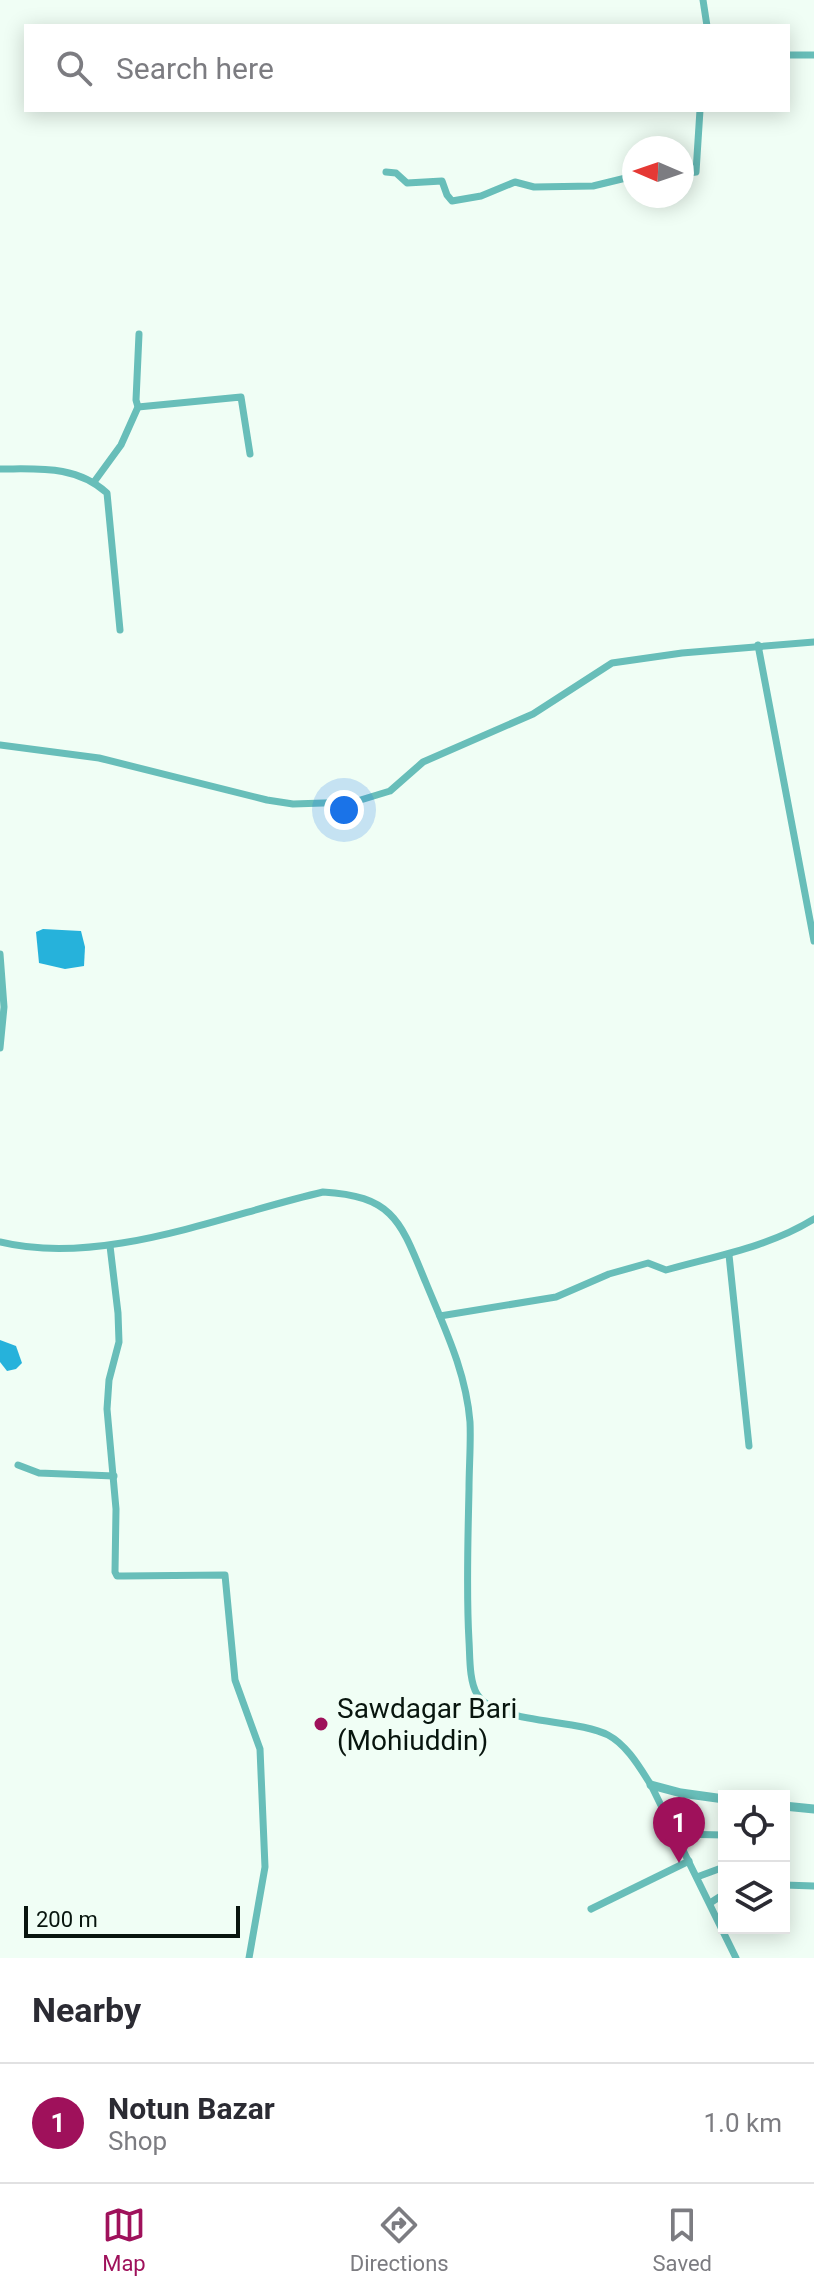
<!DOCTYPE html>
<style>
body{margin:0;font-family:Roboto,sans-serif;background:#f7f7f7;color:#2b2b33}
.controls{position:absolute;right:24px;bottom:24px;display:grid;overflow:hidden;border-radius:0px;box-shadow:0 4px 20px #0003}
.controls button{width:72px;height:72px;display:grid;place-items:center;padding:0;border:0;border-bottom:2px solid #e1e1e2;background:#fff;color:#2b2b33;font:40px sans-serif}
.compass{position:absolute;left:622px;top:136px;width:72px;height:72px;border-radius:50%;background:#fff;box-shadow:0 4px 20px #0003;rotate:272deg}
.scale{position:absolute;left:24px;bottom:20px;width:216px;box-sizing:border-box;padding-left:8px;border:4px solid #08150e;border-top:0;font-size:22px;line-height:28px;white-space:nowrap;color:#08150e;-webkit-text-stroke:6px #f0fef5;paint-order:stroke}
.you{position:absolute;left:344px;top:810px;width:28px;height:28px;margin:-20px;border:6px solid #fff;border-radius:50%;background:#1a73e8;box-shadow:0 0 0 12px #1a73e833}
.badge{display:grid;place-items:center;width:52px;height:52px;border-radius:50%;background:#9f115b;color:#fff;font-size:26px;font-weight:700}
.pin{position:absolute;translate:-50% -66px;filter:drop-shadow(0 2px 4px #0008)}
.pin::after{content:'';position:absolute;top:42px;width:28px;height:24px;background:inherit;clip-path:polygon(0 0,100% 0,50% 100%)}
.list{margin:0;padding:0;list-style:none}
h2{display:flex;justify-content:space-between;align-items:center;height:104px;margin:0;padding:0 32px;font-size:34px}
h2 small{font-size:26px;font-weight:400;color:#7c7c81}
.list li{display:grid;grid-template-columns:52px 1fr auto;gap:24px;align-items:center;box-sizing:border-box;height:120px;padding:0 32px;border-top:2px solid #e1e1e2}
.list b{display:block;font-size:30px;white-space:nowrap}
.list p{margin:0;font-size:26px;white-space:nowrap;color:#7c7c81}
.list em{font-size:26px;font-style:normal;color:#7c7c81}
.icon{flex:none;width:44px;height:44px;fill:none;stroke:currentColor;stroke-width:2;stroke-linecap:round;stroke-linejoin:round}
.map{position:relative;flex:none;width:814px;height:1958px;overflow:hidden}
.search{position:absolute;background:#fff;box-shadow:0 4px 20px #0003;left:24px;right:24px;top:24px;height:88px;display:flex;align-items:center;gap:20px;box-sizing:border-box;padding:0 28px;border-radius:0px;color:#7c7c81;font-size:30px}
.sheet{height:224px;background:#fff}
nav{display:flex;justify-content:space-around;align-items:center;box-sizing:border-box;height:112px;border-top:2px solid #e1e1e2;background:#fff;font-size:22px;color:#7c7c81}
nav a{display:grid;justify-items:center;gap:4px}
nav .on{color:#9f115b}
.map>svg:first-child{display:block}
.water{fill:#26b2db}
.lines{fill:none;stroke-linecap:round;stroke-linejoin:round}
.minor{stroke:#68beb9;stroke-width:7}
.tertiary{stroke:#68beb9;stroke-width:9}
.poi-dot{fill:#9f115b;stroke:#f0fef5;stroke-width:3}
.labels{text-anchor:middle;stroke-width:7;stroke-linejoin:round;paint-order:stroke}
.poi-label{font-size:28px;fill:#08150e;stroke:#f0fef5;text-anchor:start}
</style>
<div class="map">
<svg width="814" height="1958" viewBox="0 0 814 1958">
<rect width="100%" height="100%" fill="#f0fef5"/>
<g class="water">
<polygon points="43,929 81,931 85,947 84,966 65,969 39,963 36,932"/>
<polygon points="0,1340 16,1346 22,1363 16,1369 7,1371 0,1362"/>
</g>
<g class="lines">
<g class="minor">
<polyline points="703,0 707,26"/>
<polyline points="788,55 814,55"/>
<polyline points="386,172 396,173 407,183 442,181 447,195 452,201 481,196 515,182 534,187 593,186 634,176"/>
<polyline points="682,174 696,172 700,110"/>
<polyline points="138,407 241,397 250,454"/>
<path d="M0,469C39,469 76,465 107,493L120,630"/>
<polyline points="94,482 121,445 138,407 136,400 139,334"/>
<polyline points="758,645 814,941"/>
<polyline points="0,745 99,758 267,800 293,804 354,802 390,791 423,762 533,714 612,663 682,653 814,642"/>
<polyline points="0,954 4,1007 0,1048"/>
<path d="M0,1242C102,1267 223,1215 323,1192C395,1196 401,1223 426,1283C445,1329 466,1372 470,1422C471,1444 469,1467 469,1489C468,1539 466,1590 469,1641C470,1656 469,1681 477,1694C497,1725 575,1718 608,1735C627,1745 640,1768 651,1785L736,1958"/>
<polyline points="110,1246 118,1313 119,1342 109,1380 107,1409 116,1509 115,1572 117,1576 123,1576 225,1575 235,1680 260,1749 265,1867 249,1958"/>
<polyline points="729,1255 749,1446"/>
<path d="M440,1316L556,1297L609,1274L648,1263L666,1270C716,1256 769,1247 814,1219"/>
<polyline points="18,1465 39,1473 114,1476"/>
<polyline points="724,1810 722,1835 724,1847"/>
<polyline points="676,1834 724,1835"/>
<polyline points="697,1877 724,1867"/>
<polyline points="784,1885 814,1886"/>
<polyline points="710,1903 724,1894"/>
<polyline points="591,1909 689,1861"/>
</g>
<g class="tertiary">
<polyline points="651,1785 681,1793 724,1799"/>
<polyline points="784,1806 814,1809"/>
</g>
</g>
<circle class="poi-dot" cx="321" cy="1724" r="8"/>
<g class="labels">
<g class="poi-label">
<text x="337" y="1718">Sawdagar Bari<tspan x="337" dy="32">(Mohiuddin)</tspan></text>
</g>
</g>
</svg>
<div class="controls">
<button><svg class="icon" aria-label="locate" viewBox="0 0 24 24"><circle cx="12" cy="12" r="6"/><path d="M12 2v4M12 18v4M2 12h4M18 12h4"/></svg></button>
<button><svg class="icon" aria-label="layers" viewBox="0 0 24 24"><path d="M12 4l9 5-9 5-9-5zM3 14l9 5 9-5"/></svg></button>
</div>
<svg class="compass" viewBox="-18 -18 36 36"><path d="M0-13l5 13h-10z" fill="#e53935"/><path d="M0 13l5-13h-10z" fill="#7c7c81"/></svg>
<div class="scale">200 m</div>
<div class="you"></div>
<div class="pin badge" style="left:679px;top:1863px">1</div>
<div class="search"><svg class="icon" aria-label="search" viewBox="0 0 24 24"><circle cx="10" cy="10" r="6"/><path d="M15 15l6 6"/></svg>Search here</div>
</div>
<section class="sheet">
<h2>Nearby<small></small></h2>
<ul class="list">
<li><span class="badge">1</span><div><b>Notun Bazar</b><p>Shop</p></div><em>1.0 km</em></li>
</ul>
</section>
<nav>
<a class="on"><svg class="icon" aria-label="map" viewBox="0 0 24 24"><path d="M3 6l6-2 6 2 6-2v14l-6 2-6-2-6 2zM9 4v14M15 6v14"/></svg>Map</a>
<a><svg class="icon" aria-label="directions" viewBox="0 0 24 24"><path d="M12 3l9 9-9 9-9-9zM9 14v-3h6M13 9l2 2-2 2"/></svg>Directions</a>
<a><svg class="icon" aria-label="saved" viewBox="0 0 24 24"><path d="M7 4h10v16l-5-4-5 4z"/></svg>Saved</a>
</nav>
